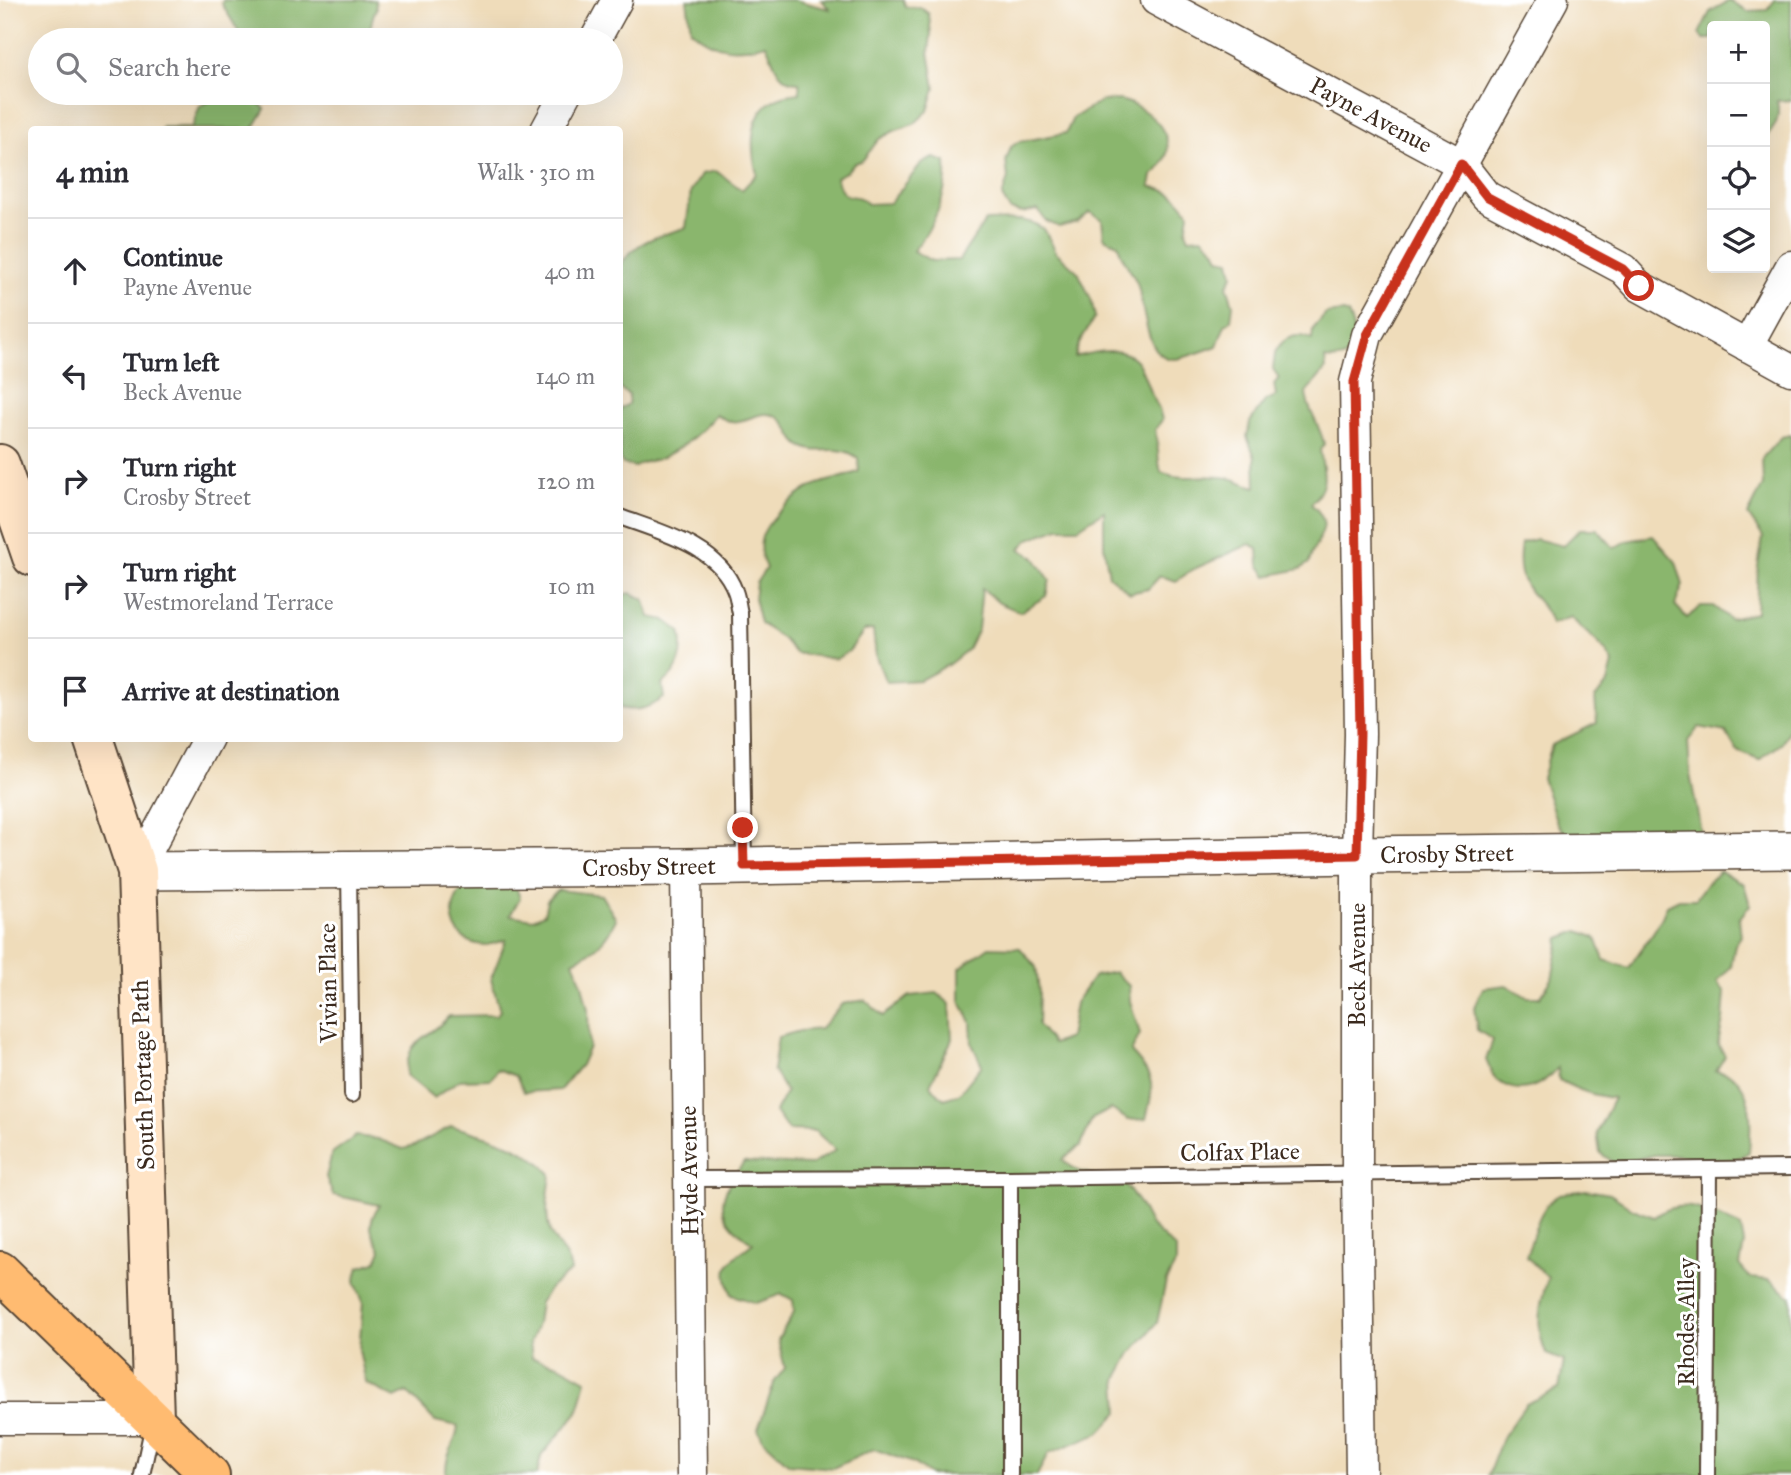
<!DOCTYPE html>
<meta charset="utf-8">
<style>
body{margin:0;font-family:"IM FELL Great Primer",serif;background:#f2f2f3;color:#2b2b33}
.controls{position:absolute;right:21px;top:21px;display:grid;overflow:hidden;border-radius:7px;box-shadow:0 7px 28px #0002}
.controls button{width:63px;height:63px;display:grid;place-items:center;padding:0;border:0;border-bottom:2px solid #e1e1e2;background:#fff;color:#2b2b33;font:35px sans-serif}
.stop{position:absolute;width:21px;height:21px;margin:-16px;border:5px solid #c8321e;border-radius:50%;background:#fff}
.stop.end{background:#c8321e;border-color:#fff;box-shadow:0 2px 7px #0008}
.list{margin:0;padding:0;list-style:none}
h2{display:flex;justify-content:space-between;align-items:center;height:91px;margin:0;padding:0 28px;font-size:30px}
h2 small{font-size:23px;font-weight:400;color:#7c7c81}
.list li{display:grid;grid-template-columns:46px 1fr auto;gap:21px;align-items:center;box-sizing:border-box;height:105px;padding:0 28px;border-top:2px solid #e1e1e2}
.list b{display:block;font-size:26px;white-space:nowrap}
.list p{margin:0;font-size:23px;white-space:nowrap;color:#7c7c81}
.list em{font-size:23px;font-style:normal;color:#7c7c81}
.icon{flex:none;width:38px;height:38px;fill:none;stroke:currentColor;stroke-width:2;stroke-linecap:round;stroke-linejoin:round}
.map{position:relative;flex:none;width:1791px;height:1475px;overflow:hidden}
.search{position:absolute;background:#fff;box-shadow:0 7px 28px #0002;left:28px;top:28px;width:595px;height:77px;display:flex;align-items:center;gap:18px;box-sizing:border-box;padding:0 24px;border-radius:38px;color:#7c7c81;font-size:26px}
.panel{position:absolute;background:#fff;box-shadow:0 7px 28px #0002;left:28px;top:126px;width:595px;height:616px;border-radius:7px}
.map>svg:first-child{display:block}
.forest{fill:#8ab66d;stroke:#627046;stroke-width:2}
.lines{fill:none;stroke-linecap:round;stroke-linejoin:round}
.service-casing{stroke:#564535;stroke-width:18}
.minor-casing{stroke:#564535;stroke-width:33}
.tertiary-casing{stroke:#564535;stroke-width:40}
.secondary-casing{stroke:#564535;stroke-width:42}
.primary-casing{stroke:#564535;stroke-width:42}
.service{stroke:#fff;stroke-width:14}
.minor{stroke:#fff;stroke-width:30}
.tertiary{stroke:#fff;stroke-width:37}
.secondary{stroke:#ffe4c6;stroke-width:38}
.primary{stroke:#ffbb71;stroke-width:38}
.route{stroke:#c8321e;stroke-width:9}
.labels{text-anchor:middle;stroke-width:6;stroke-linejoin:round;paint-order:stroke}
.street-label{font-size:24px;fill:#3b2a1e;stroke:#fff}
</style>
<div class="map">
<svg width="1791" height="1475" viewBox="0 0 1791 1475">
<rect width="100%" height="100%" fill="#fff"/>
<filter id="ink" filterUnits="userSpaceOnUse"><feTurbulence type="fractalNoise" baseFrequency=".0143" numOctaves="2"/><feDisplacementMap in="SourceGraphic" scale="14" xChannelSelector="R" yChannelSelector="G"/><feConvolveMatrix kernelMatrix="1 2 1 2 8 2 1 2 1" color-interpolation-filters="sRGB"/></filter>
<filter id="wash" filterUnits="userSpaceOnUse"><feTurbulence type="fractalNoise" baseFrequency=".00686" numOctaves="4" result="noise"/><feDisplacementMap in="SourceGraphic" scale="28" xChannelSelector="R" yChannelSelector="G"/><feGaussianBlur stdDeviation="1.57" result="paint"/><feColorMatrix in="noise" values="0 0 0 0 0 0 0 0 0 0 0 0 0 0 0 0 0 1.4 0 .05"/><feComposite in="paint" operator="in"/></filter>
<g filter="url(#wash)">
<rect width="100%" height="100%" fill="#efdcba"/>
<g class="forest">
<path d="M223,0H375L376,9C370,19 372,33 365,40H241L237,29L222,4Z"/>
<path d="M687,0H795L829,9L822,0H903L906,7L921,8L929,14L931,35L929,52L935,88L928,111L914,124L894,131L879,139L863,160L855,163L846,172L836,177C845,208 853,188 868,204L890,203C900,189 912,178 921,163L934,158L946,162C949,194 933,228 913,251L932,261L959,260L985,221L1020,220L1033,223L1044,229L1056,252L1078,272L1091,299L1095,317C1087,331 1078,341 1075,357C1093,352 1125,344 1138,363C1143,371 1146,381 1149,389C1154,401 1160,407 1162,420L1155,430C1159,445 1157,459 1161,472C1184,482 1206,473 1229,478C1238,480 1246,485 1256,487L1255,457L1247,437L1250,422L1265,401L1276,396L1274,384L1279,378L1273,369C1274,364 1274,356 1276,351C1283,336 1300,332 1312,340L1313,329L1326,314L1344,312L1348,314C1358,337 1358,364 1325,359L1326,369L1306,393C1307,411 1320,424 1324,444L1320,450C1324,475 1329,484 1311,504C1338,527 1314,538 1309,563L1300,569L1267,576L1259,565L1258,548L1250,544L1194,569L1176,581L1160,576L1148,589L1130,593L1109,576L1104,546V511L1078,528H1059L1029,539L1020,549L1034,557L1050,580L1046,596L1020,612L999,603L982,588L978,629L968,649L948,665L920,680L886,682L876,657L873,630L864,631L849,651L836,659L795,653L783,639L760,623L754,598L756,583L766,568C762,559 759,551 761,541C764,521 796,495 813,486C828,479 844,479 859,471L858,458C854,455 848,452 843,451C828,447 818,455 801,446C789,439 791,421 773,415C753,409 739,433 716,414C702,431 685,446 665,456C654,463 648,458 635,467L623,464L620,459V409L628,404L629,395L620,389V266C636,240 658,236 686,228L691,191L702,174L716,171L742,190L757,174C747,135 752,96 800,93L799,82C777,83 774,61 766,44C735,52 716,51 691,30Z"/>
<path d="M1775,0H1791V100L1777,101C1780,116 1777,127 1765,137V26H1712V39H1704L1699,34L1710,12L1729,1L1748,11L1767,10Z"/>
<polygon points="225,93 252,96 265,109 253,129 161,129 163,127 192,127 200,106"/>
<path d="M1120,100C1155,109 1188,146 1152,176L1150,186C1170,191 1178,196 1189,213L1186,231L1189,238L1202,237L1215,249L1219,258L1230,260L1233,275L1227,286L1233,304L1231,320L1225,325L1217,346C1206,350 1193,355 1181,358C1144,368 1145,304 1137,283C1131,269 1121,260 1118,244L1104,238L1102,220L1090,212L1078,222L1059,227L1046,221L1038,210L1021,213L1010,210L1002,197L1008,178L1006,161L1011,147L1018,142L1066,133L1073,118L1102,101Z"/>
<path d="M1791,435V726L1782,743L1759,760L1737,751L1726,732L1699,727L1688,741L1690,774L1702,837L1570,840L1557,823L1542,778L1552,745L1597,723L1595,698L1608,683L1613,663C1601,640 1587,636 1571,617L1551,624C1547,606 1531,598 1524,582C1518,570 1519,556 1521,543L1536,539L1563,546L1580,529H1597L1614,548L1627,541L1653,536L1676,562L1683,585L1675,605L1687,618L1701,606H1713L1730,619L1756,613L1758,566L1763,537L1748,515L1763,485L1762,458L1781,437Z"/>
<path d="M630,593L644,599L650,617L665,620L680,631C685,651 680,672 662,684L664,698C649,708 637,712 620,708V596Z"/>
<path d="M1720,871L1744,884L1750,905L1739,919L1741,936L1735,945L1731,966L1717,982L1725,992L1723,1020L1718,1044L1725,1056L1716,1071C1721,1072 1729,1073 1733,1076C1754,1091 1751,1129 1749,1152L1729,1164L1677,1155H1654L1616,1164L1600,1153L1597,1133L1614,1098C1593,1096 1578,1090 1559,1080L1558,1068C1542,1086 1519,1098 1497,1080C1492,1076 1489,1066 1486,1060L1493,1040L1477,1030L1474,1007L1483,988L1506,985L1527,997H1540L1552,979L1560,938L1579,931L1596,938L1604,960L1629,968C1643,944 1658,931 1667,905L1679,899H1696L1707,883Z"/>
<path d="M477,877L513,880L520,898L510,915L533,919L544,914L547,900L558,890L601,895L616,919C605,942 596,950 573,961L582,984L588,1010L589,1047L581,1065L560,1090L524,1092L516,1076L498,1069L491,1079L459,1080L434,1098L406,1075C408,1033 426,1043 449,1016L496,1015L500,1011L491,979L506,940C499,941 492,945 485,945C455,944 444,916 460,892C464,887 472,882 477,877Z"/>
<path d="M989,947L1020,948L1036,967L1039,991L1038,1025L1053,1044L1069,1038L1075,1003L1094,976L1115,972L1129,986L1130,1001L1140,1034L1131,1052C1156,1078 1154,1086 1146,1119L1128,1120L1111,1109L1092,1119L1081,1145L1062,1160L1078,1171L1123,1182L1139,1203L1151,1226L1176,1249V1263L1166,1281L1157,1323L1131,1353L1117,1379L1119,1412L1099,1433L1049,1453L1037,1475H930L913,1463L874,1449L833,1468L789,1464L763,1440L758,1429L775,1381L785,1368L778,1340L794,1312L793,1300L782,1294L756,1303L732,1295C719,1264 729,1262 753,1243C712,1216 717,1198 744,1162L810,1165L836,1150L815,1131L788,1130L775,1112L786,1092L773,1070L778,1037L800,1031L820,1029L842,1004L865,1000L883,1016L910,996L937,993L950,1004L952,1039L930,1085L944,1099L959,1094L982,1065L972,1044L971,1022L960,1000V968Z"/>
<path d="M452,1126C487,1137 527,1145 551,1174C549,1193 544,1212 550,1231C556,1246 568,1253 571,1271L551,1287L540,1302L537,1324L530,1342L532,1358L559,1365L586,1380L578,1412L541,1456L537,1475H446C445,1451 456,1447 458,1426L435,1421L407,1392L395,1398L366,1383L359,1350L363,1302L355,1281L359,1267L376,1262L381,1250C369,1230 367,1225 379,1205L333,1195L326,1177L332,1153L356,1136L378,1139L403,1149L414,1146Z"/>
<path d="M1586,1190L1610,1194L1633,1209L1654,1217C1684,1194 1711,1214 1741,1227L1744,1243L1740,1266L1750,1278L1769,1280L1791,1297V1475H1488L1503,1436L1526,1404L1559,1389L1564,1361L1546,1354C1535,1327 1539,1305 1548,1278L1526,1256C1535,1235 1536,1210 1557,1196C1564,1192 1577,1192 1586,1190Z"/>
</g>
</g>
<g filter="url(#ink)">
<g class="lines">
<g class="service-casing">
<g id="service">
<path d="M620,517C660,532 719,546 735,591C738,598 738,606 740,613L744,865"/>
<polyline points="349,871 352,1095"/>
<polyline points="689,1179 1010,1178 1791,1168"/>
<polyline points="142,1475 153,1424"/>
<polyline points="1010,1475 1010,1178"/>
<polyline points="1707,1475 1709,1170"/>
</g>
</g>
<g class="minor-casing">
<g id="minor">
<polyline points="1156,0 1461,164 1486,196 1623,269 1639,286 1791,370"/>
<polyline points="595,40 617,0"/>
<polyline points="546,130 566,93"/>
<polyline points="1747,346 1791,266"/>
<polyline points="686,867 692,1475"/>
<polyline points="137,871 208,738"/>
<polyline points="0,1419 154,1419"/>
<polyline points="1361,1475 1357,1173 1357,855 1360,734 1355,382 1367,335 1553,0"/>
</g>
</g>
<g class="tertiary-casing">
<polyline id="tertiary" points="137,871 686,867 1357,855 1791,850"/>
</g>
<g class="secondary-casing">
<g id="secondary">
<polyline points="0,464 32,557"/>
<polyline points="93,738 137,871 154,1419"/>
</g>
</g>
<g class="primary-casing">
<polyline id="primary" points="0,1271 210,1475"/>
</g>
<use href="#service" class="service"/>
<use href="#minor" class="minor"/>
<use href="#tertiary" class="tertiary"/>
<use href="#secondary" class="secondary"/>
<use href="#primary" class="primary"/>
</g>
</g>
<g class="lines" filter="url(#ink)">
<polyline class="route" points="743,828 744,866 1357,855 1360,734 1354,382 1367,335 1461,164 1486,196 1623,269 1639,286"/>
</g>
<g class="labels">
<g class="street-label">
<text transform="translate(1371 115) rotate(28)" y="8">Payne Avenue</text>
<text transform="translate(1447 854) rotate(-1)" y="8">Crosby Street</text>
<text transform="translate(649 867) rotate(-1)" y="8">Crosby Street</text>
<text transform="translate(1357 965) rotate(-90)" y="8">Beck Avenue</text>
<text transform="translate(328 983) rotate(-91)" y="8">Vivian Place</text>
<text transform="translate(143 1075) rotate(-92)" y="8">South Portage Path</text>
<text transform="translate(1240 1152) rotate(-1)" y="8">Colfax Place</text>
<text transform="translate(689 1171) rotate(-91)" y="8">Hyde Avenue</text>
<text transform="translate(1686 1322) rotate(-90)" y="8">Rhodes Alley</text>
</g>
</g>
</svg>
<div class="controls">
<button>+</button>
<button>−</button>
<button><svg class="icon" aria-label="locate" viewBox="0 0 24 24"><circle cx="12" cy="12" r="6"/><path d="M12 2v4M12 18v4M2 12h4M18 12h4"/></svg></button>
<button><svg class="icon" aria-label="layers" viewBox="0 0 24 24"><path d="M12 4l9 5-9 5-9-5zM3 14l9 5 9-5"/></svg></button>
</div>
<div class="stop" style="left:1639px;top:286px"></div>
<div class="stop end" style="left:743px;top:828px"></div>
<div class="search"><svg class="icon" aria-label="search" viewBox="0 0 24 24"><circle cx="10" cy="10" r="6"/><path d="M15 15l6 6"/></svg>Search here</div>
<section class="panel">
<h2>4 min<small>Walk · 310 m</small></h2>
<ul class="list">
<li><svg class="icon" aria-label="ahead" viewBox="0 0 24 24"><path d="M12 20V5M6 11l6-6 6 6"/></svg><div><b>Continue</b><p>Payne Avenue</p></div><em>40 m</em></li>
<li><svg class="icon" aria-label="left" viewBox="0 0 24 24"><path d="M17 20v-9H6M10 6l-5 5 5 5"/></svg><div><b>Turn left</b><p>Beck Avenue</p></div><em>140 m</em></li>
<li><svg class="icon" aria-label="right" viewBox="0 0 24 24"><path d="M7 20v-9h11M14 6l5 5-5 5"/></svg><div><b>Turn right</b><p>Crosby Street</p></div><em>120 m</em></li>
<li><svg class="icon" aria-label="right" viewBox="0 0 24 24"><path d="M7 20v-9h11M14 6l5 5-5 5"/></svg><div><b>Turn right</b><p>Westmoreland Terrace</p></div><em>10 m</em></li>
<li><svg class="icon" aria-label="arrive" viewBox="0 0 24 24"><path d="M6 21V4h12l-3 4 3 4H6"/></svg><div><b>Arrive at destination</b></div></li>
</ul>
</section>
</div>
